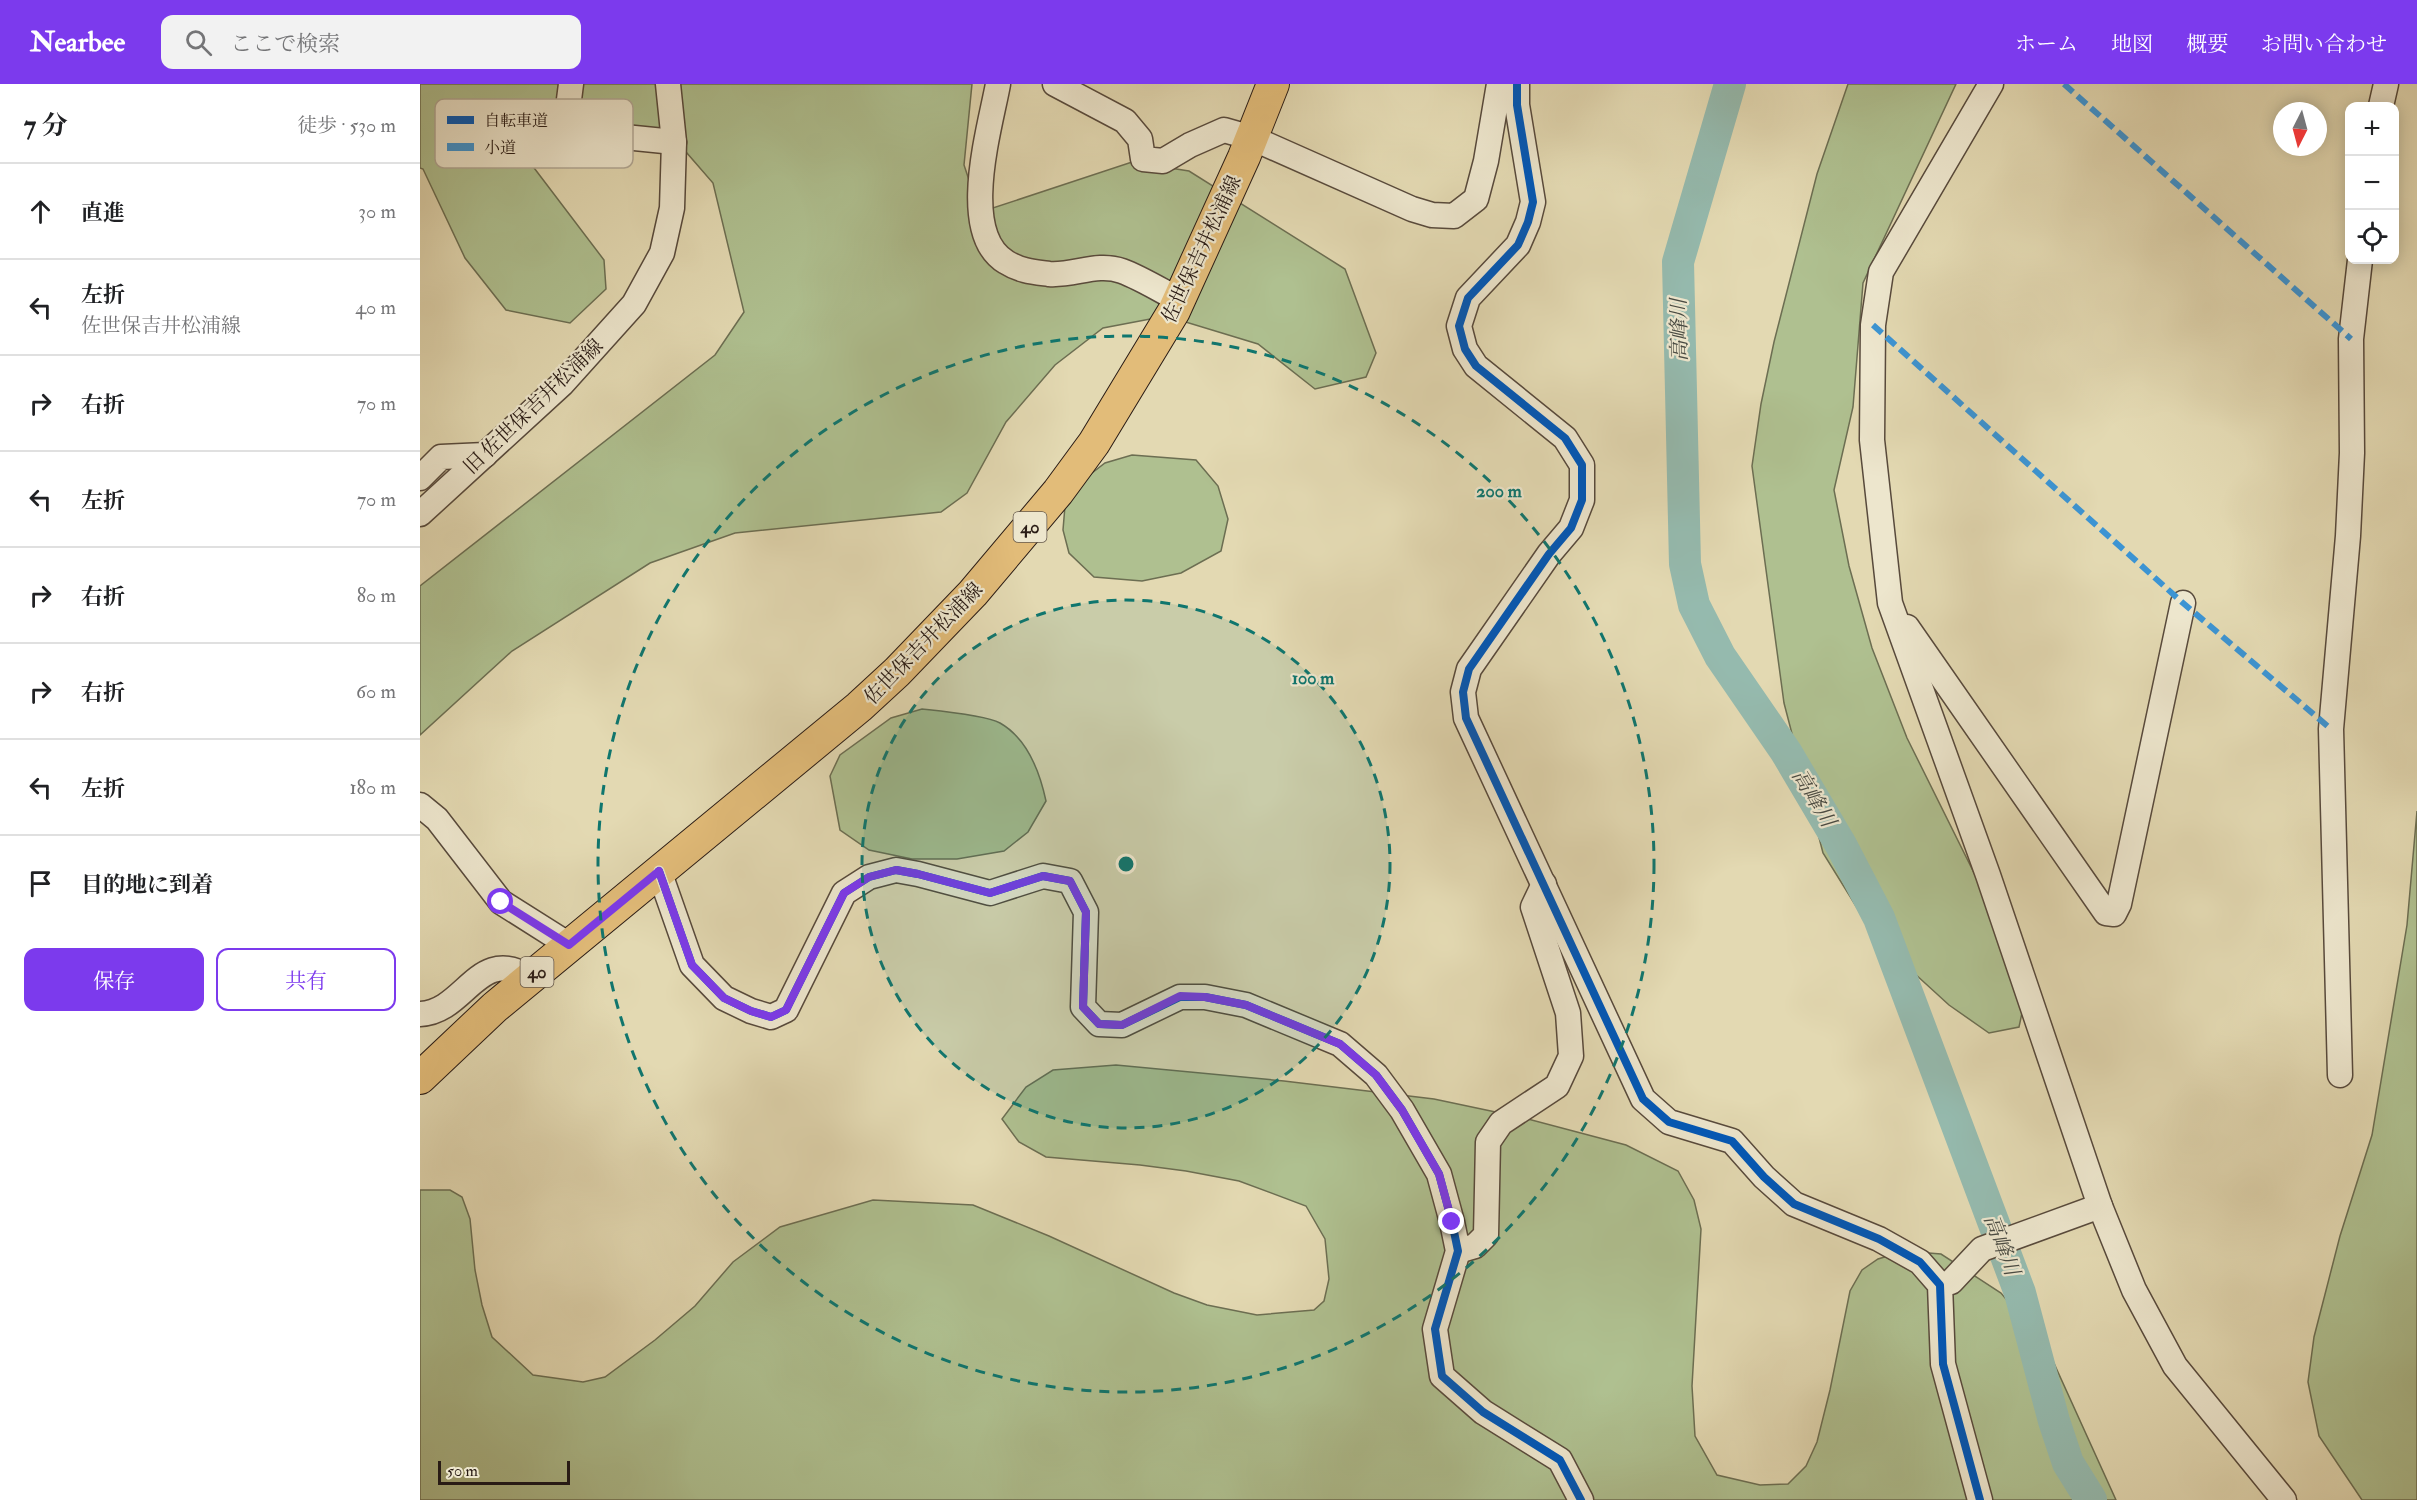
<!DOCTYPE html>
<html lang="ja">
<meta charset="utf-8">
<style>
body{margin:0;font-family:"IM FELL Double Pica","Noto Serif JP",serif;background:#f2f2f2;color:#202124}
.controls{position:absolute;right:18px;top:18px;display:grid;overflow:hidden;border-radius:12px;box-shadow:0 3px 15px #0003}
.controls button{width:54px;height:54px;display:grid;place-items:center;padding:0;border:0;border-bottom:2px solid #e0e0e0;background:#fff;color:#202124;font:30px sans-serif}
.compass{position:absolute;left:1853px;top:18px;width:54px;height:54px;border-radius:50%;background:#fff;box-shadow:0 3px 15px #0003;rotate:186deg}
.scale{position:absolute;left:18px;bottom:15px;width:132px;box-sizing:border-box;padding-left:6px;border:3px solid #291b15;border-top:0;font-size:16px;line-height:21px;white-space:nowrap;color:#291b15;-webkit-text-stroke:4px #ede6cd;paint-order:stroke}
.stop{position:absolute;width:18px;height:18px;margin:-14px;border:4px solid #7c3aed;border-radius:50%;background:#fff}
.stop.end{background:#7c3aed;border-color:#fff;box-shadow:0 2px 6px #0008}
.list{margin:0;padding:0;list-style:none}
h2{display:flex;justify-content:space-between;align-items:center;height:78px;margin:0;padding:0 24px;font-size:26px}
h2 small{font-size:20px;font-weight:400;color:#757577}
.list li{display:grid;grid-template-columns:39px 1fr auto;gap:18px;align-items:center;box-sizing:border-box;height:96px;padding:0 24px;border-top:2px solid #e0e0e0}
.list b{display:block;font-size:22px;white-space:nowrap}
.list p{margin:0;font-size:20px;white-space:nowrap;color:#757577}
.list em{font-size:20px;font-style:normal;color:#757577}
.actions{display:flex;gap:12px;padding:18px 24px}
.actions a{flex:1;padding:14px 0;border:2px solid #7c3aed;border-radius:12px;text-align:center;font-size:21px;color:#7c3aed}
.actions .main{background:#7c3aed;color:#fff}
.icon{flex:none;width:33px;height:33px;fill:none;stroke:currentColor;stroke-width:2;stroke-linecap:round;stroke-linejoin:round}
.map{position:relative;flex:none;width:1997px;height:1416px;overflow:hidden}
header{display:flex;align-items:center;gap:36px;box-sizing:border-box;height:84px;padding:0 30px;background:#7c3aed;color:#fff}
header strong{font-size:28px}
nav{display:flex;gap:33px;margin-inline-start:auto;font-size:21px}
.search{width:420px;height:54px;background:#f2f2f2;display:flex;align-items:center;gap:15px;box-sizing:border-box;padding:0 21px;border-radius:12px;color:#757577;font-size:22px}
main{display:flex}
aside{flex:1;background:#fff}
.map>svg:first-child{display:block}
.green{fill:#afc090;stroke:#6c6e52;stroke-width:1.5}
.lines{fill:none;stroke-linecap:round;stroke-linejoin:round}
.river{stroke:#95baae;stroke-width:32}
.minor-casing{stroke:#584a3c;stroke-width:27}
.major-casing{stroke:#291b15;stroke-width:34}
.minor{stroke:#ede6cd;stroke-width:24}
.major{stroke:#e2bc79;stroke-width:32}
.quiet{stroke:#3c94d3;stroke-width:6;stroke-dasharray:12 6;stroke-linecap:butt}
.cycleway-casing{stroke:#ede6cd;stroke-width:11}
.cycleway{stroke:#0057b8;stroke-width:8}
.route{stroke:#7c3aed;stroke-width:8}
.ring{fill:none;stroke:#0f766e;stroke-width:3;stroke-dasharray:10 8}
.labels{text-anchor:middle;stroke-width:4.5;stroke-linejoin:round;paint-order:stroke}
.shield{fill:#ede6cd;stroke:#64584c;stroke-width:1.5}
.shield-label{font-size:18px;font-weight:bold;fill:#291b15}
.street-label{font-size:20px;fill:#291b15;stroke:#ede6cd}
.water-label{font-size:21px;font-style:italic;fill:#494b43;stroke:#ede6cd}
.key{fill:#ede6cd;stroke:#b2a996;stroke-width:1.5}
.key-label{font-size:16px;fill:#291b15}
.centre{fill:#0f766e;stroke:#ede6cd;stroke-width:3}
.ring-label{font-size:18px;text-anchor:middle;font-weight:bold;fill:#0f766e;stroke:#ede6cd;stroke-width:4.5;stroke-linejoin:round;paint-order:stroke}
</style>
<header>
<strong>Nearbee</strong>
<div class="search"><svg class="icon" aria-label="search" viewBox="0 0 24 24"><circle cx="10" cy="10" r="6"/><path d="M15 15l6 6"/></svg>ここで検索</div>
<nav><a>ホーム</a><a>地図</a><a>概要</a><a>お問い合わせ</a></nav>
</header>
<main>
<aside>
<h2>7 分<small>徒歩 · 530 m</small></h2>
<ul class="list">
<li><svg class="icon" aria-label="ahead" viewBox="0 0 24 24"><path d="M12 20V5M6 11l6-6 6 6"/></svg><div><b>直進</b></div><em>30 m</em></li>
<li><svg class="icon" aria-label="left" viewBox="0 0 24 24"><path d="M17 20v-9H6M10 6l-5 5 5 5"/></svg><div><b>左折</b><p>佐世保吉井松浦線</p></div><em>40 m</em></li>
<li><svg class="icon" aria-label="right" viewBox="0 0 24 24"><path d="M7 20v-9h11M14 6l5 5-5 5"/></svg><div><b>右折</b></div><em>70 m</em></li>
<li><svg class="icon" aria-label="left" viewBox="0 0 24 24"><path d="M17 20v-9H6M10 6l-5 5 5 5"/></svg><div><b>左折</b></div><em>70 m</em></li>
<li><svg class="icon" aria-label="right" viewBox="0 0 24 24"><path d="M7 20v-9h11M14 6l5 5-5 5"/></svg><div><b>右折</b></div><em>80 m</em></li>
<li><svg class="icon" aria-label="right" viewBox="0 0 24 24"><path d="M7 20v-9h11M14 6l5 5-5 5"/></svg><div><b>右折</b></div><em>60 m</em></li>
<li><svg class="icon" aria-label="left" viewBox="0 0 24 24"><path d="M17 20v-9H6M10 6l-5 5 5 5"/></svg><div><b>左折</b></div><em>180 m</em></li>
<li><svg class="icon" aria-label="arrive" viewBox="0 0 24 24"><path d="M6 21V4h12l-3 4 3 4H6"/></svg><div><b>目的地に到着</b></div></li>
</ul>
<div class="actions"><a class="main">保存</a><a>共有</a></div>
</aside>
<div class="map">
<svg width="1997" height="1416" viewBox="0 0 1997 1416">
<rect width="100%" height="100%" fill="#e3d9b2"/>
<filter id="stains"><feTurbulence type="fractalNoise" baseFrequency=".00333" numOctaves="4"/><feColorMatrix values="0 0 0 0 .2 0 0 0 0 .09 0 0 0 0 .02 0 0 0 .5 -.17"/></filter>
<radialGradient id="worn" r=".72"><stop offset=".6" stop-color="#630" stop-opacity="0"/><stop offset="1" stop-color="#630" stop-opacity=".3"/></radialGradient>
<g class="green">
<polygon points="0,0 552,0 544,81 554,111 573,124 712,78 769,87 925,185 956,269 946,293 895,305 838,260 746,232 683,244 635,281 586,338 547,409 521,428 315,449 230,479 92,567 0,651 0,502 295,271 324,228 293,99 266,68 150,30 108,48 102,68 184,176 186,205 150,239 86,226 45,174 3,85 0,84"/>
<polygon points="1428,0 1536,0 1443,199 1433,323 1414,406 1429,482 1452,564 1487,654 1563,807 1606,910 1599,943 1569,949 1529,921 1494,889 1444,835 1403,769 1364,619 1332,382 1341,320 1354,258 1397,90"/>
<polygon points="712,371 776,376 798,402 808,435 801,467 761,489 722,497 674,493 649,469 643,446 645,422 659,399 685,379"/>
<path d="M502,625C521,627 565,631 580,639C608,655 620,689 626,717L608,748L584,767L537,775H492L449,766L420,746L410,692L420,671L471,634Z"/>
<polygon points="1997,727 1997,1416 1942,1416 1899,1352 1888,1298 1894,1253 1920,1152 1952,1051 1987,841"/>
<polygon points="696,981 864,997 1014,1015 1104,1034 1206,1061 1258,1087 1274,1116 1281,1145 1272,1302 1275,1352 1297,1391 1340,1401 1368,1400 1386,1382 1397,1358 1410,1306 1430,1207 1442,1186 1458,1175 1484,1167 1521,1170 1581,1209 1627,1264 1696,1416 0,1416 0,1106 30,1106 42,1113 50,1135 55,1186 62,1221 72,1253 113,1291 163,1298 185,1293 235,1256 275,1222 313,1178 360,1143 453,1116 553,1121 629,1152 754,1209 787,1221 837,1231 894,1226 904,1217 909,1195 905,1155 886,1122 819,1097 766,1087 720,1081 626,1073 599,1058 582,1035 606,1003 633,986"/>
</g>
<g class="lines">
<polyline class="river" points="1310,0 1258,178 1265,480 1274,521 1300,572 1366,668 1421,761 1459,834 1600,1209 1634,1337 1648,1379 1671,1416"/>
<g class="minor-casing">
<g id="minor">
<polyline points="151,0 145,47 254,58"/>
<path d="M578,0C570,44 538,149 586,178C600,187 614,188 629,190C654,192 677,178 702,187C721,194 740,206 759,216"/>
<polyline points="635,0 705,37 720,55 723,75 743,77 770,61 804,46 832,54 992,125 1012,131 1034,132 1056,115 1066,77 1079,0"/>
<polyline points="1097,0 1097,21 1113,118 1108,138 1098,161 1048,214 1039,242 1045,265 1056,282 1145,354 1162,381 1162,416 1151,444 1129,470 1049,585 1043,608 1046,634 1223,1015 1249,1038 1312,1057 1344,1093 1374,1120 1459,1155 1500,1178 1520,1201 1523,1280 1560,1416"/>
<polyline points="1571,0 1461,188 1453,241 1452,356 1470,519 1568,791 1680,1122 1714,1206 1755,1282 1864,1416"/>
<polyline points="1961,22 1966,0"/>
<polyline points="0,394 21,373 65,371"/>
<polyline points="0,430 142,300 214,220 242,169 252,124 254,58 248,0"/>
<polyline points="1487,543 1686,829 1694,830 1699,820 1763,519"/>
<polyline points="0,721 17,735 81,818 149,861"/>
<polyline points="239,787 272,881 304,914 331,927 351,933 366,926 424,809 449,793 476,786 498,790 570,809 623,792 650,797 666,828 663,923 679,940 702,941 760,913 785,913 826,921 920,960 956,991 982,1026 1019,1090 1032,1138 1038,1167 1015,1245 1022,1292 1063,1328 1140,1376 1161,1416"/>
<path d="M0,930C46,928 58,860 110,894"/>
<polyline points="1920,991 1911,645 1928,452 1932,369 1931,255 1940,176"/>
<polyline points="1038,1167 1055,1162 1066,1151 1068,1058 1081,1039 1137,1002 1151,972 1148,929 1113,823 1124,800"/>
<polyline points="1520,1201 1531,1198 1562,1165 1680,1122"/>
</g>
</g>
<g class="major-casing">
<polyline id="major" points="0,994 75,923 439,623 477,588 553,509 638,408 674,359 754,227 824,73 853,0"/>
</g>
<use href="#minor" class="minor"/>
<use href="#major" class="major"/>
<g class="quiet">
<polyline points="1644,0 1931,255"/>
<polyline points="1453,241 1763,519 1911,645"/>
</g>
<g class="cycleway-casing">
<g id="cycleway">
<polyline points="1097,0 1097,21 1113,118 1108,138 1098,161 1048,214 1039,242 1045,265 1056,282 1145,354 1162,381 1162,416 1151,444 1129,470 1049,585 1043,608 1046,634 1223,1015 1249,1038 1312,1057 1344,1093 1374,1120 1459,1155 1500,1178 1520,1201 1523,1280 1560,1416"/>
<polyline points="239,787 272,881 304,914 331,927 351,933 366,926 424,809 449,793 476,786 498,790 570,809 623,792 650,797 666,828 663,923 679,940 702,941 760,913 785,913 826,921 920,960 956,991 982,1026 1019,1090 1032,1138 1038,1167 1015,1245 1022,1292 1063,1328 1140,1376 1161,1416"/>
</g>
</g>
<use href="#cycleway" class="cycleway"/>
</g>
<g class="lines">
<polyline class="route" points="81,818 149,861 239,787 272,881 304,914 331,927 351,933 366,926 424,809 449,793 476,786 498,790 570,809 623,792 650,797 666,828 663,923 679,940 702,941 760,912 785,913 826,921 920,960 956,991 982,1026 1019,1090 1032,1138"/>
</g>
<circle cx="706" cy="780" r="264" fill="#0f766e" fill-opacity=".12"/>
<g class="ring">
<circle cx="706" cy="780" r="264"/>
<circle cx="706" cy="780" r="528"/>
</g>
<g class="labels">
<g class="shield">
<rect x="593.5" y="428" width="33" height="30" rx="4.5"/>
<rect x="100.5" y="873" width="33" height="30" rx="4.5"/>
</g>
<g class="shield-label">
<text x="610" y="449">40</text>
<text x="117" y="894">40</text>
</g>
<g class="street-label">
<text transform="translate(781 165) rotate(-65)" y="7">佐世保吉井松浦線</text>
<text transform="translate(113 322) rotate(-44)" y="7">旧 佐世保吉井松浦線</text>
<text transform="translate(503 559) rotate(-46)" y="7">佐世保吉井松浦線</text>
</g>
<g class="water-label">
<text transform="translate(1259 246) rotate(-91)" y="7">高峰川</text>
<text transform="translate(1394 714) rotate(59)" y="7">高峰川</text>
<text transform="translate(1582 1161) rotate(69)" y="7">高峰川</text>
</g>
</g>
<rect x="15" y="15" width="198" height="69" rx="9" class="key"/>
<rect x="27" y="32" width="27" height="8" fill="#0057b8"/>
<rect x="27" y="59" width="27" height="8" fill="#3c94d3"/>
<g class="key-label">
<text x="64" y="42">自転車道</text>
<text x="64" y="69">小道</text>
</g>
<circle cx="706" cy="780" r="9" class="centre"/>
<g class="ring-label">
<text x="1079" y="413">200 m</text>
<text x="893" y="600">100 m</text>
</g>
<rect width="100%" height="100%" filter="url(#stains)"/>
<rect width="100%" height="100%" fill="url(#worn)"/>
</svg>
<div class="controls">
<button>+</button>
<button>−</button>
<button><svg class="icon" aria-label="locate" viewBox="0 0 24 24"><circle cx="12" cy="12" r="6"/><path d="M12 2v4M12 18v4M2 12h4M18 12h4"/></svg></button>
</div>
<svg class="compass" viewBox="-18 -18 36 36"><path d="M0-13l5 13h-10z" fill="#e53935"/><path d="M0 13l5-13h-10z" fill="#757577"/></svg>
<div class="scale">50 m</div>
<div class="stop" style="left:81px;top:818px"></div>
<div class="stop end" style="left:1032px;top:1138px"></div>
</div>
</main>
